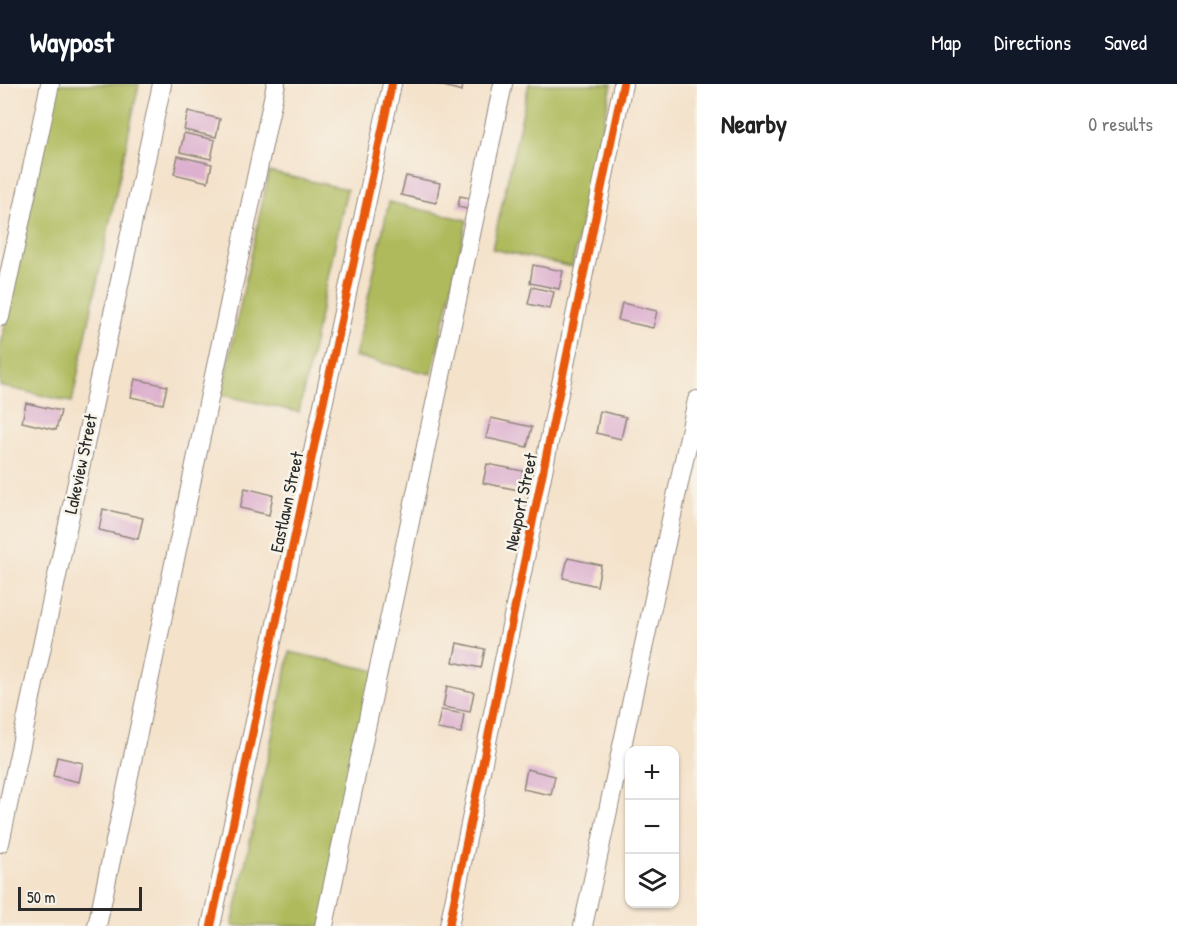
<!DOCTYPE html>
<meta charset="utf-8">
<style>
body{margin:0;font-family:"Patrick Hand",sans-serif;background:#f6f6f6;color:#222}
.controls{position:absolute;right:18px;bottom:18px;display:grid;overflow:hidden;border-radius:12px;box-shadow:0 2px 4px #0004}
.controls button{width:54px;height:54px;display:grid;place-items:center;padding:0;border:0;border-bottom:2px solid #e0e0e0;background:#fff;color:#222;font:30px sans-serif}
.scale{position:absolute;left:18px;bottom:15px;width:124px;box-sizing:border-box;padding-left:6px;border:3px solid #2b2b2b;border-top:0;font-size:16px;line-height:21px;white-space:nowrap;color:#2b2b2b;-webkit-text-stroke:4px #f7f3e8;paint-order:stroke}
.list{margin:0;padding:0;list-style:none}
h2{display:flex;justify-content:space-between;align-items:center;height:78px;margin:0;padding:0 24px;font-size:26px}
h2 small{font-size:20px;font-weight:400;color:#767676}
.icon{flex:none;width:33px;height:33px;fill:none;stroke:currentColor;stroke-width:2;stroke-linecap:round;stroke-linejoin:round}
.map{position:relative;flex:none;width:697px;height:842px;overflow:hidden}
header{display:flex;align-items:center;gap:36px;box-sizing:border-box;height:84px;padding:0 30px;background:#111827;color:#fff}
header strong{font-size:28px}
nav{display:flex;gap:33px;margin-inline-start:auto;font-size:21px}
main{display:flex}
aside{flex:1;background:#fff}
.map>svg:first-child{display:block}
.green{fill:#aeba5c;stroke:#6c7244;stroke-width:1.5}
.building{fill:#ddb0cf}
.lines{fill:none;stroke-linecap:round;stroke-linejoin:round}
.minor-casing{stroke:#90867b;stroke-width:20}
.minor{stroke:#fff;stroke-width:18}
.cycleway-casing{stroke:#f7f3e8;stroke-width:11}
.cycleway{stroke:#e8590c;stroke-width:8}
.labels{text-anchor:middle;stroke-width:5;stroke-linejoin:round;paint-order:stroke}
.street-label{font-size:18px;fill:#2b2b2b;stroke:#f7f3e8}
</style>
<header>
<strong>Waypost</strong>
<nav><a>Map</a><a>Directions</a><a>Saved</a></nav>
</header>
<main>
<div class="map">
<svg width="697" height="842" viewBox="0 0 697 842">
<rect width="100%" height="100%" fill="#f7f3e8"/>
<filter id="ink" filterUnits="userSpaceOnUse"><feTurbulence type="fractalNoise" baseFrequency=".0167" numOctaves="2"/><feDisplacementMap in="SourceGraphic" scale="12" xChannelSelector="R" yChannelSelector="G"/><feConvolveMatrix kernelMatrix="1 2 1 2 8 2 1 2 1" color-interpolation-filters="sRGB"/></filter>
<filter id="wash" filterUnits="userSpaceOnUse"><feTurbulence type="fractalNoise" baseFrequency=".008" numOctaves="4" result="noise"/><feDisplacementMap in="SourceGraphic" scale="24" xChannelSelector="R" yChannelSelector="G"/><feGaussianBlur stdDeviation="1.35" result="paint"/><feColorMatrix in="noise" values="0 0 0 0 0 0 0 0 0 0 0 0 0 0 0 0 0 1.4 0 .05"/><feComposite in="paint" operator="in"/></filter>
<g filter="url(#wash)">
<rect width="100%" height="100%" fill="#f4e2cb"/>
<g class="green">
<polygon points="56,0 139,0 72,318 0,302 0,265"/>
<polygon points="529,0 612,0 572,183 492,165"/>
<polygon points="269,88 347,105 299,328 221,311"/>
<polygon points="389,118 467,136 432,290 355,273"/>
<polygon points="290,568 377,587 323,842 232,842"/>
</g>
<g id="blocks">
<g class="building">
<polygon points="436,0 463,0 462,7"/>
<polygon points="188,27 220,35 216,53 184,46"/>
<polygon points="184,49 215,56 211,75 180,68"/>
<polygon points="178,72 212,80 208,98 174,90"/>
<polygon points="406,92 440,99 436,119 401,111"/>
<polygon points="460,112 474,115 471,126 458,123"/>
<polygon points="533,181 563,187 559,205 530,199"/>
<polygon points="532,203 554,208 550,225 528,220"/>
<polygon points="622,219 657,227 653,244 618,236"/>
<polygon points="135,295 167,302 163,320 131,313"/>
<polygon points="26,319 61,327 56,346 22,338"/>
<polygon points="600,327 626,333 621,355 596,349"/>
<polygon points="491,334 532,343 527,363 486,354"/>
<polygon points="487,380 523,387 519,406 483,399"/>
<polygon points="245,404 273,411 269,431 240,424"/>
<polygon points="103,425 143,434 138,455 99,446"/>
<polygon points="568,474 601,481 597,502 563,494"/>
<polygon points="457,559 485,565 481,584 453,578"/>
<polygon points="447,602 474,608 470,628 443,623"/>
<polygon points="441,626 464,630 461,649 437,645"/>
<polygon points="57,673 83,679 79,698 53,692"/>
<polygon points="527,685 555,692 551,711 523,705"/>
</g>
</g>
</g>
<g filter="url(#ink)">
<use href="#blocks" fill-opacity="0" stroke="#90867b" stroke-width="1.5"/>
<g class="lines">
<g class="minor-casing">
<g id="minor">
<polyline points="0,233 50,0"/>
<polyline points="0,759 162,0"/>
<polyline points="97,842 276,0"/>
<polyline points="211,842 392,0"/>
<polyline points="324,842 503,0"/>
<polyline points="449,842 623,0"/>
<polyline points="583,842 697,316"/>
</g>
</g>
<use href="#minor" class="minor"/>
<g class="cycleway-casing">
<g id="cycleway">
<polyline points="211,842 392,0"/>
<polyline points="449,842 623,0"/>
</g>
</g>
<use href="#cycleway" class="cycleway"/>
</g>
</g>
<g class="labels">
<g class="street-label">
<text transform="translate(81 380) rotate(-78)" y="6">Lakeview Street</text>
<text transform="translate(287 418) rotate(-78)" y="6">Eastlawn Street</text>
<text transform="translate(521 418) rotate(-78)" y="6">Newport Street</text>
</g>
</g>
</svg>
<div class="controls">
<button>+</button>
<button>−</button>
<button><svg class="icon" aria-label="layers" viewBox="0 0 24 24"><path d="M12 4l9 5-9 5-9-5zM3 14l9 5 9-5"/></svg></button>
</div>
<div class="scale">50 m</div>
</div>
<aside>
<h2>Nearby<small>0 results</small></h2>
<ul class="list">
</ul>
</aside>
</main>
